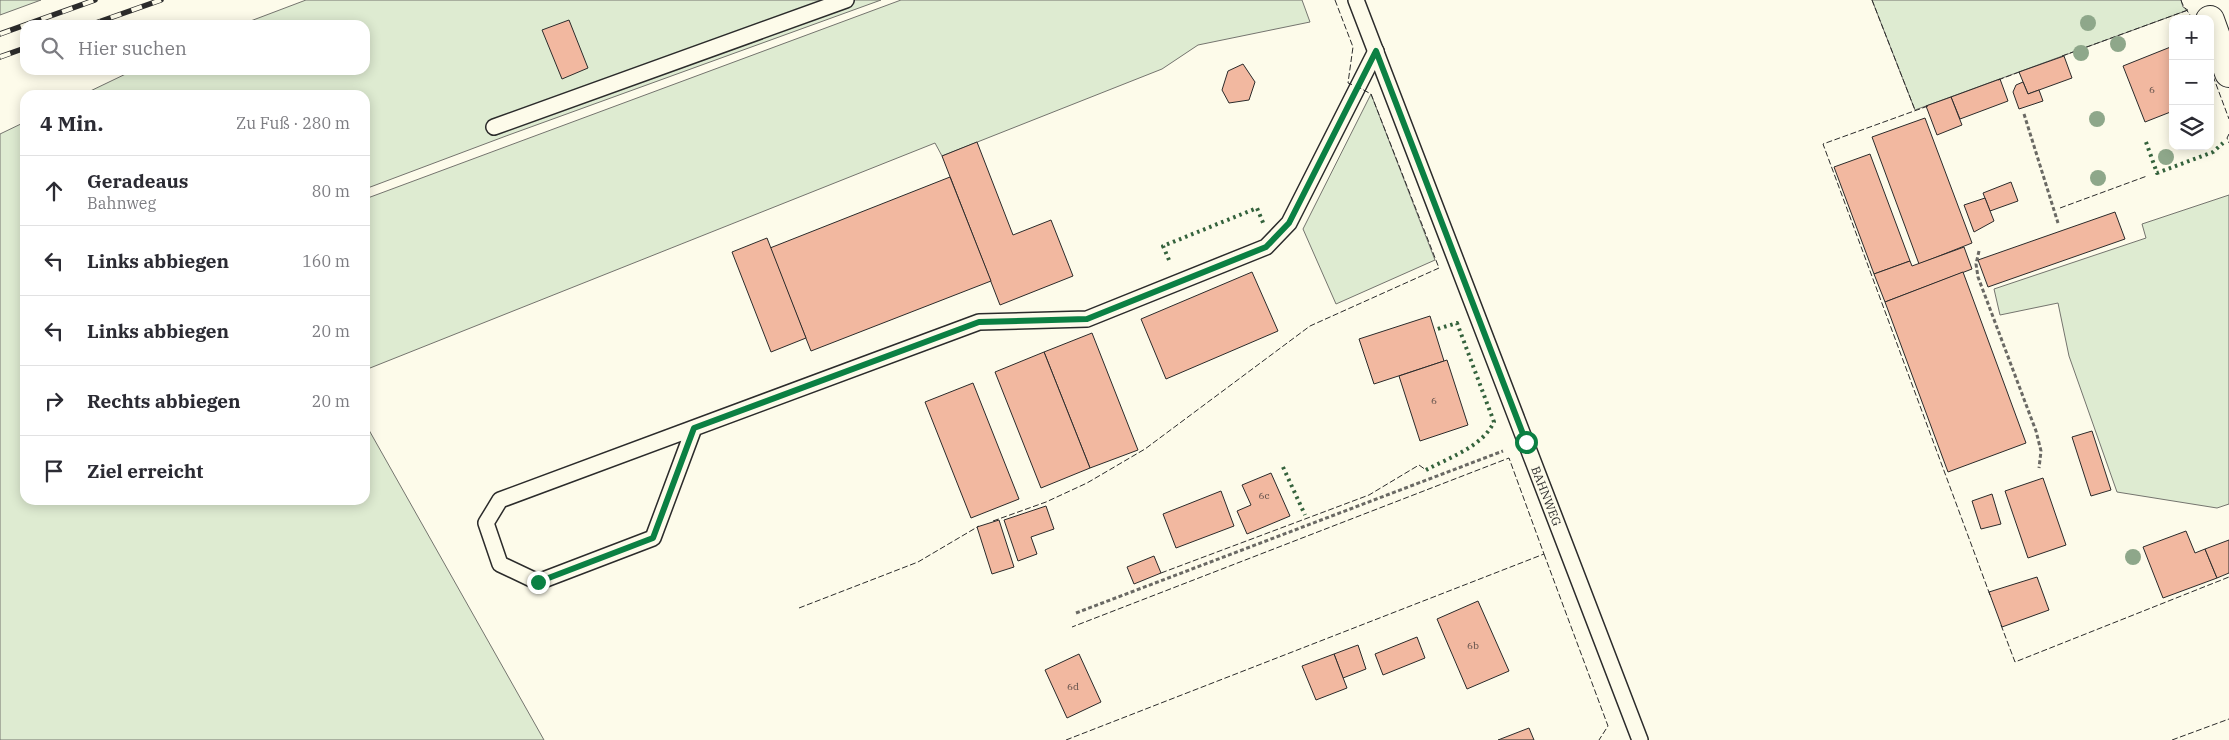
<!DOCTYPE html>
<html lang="de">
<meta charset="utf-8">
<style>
body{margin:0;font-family:"IBM Plex Serif",serif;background:#f7f7f7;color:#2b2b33}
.controls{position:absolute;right:15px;top:15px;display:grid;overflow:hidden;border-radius:10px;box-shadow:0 2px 12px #0003}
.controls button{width:45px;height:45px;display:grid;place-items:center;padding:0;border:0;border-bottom:1px solid #e1e1e2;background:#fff;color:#2b2b33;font:25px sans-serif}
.stop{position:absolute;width:15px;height:15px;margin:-11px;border:4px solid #0b8043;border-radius:50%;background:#fff}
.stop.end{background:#0b8043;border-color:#fff;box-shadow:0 1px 5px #0008}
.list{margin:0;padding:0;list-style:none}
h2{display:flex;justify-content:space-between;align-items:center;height:65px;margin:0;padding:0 20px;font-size:21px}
h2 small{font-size:16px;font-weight:400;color:#7c7c81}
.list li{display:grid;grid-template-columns:32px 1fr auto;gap:15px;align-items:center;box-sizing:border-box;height:70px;padding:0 20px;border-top:1px solid #e1e1e2}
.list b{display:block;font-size:19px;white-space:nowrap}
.list p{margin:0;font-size:16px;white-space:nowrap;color:#7c7c81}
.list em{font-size:16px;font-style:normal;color:#7c7c81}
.icon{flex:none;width:28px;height:28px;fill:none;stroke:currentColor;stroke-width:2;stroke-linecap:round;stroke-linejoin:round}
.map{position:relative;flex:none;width:2229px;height:740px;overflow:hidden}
.search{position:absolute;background:#fff;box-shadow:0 2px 12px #0003;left:20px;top:20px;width:350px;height:55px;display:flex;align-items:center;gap:12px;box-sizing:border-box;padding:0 18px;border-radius:15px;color:#7c7c81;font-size:19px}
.panel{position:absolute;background:#fff;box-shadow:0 2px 12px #0003;left:20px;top:90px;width:350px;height:415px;border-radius:15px}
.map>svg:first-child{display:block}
.green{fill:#deebd1;stroke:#74746e}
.building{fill:#f2b8a0;stroke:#2b2b2b}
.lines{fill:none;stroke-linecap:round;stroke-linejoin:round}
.lane-casing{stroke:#2b2b2b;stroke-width:18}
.secondary-casing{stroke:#2b2b2b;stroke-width:30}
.path{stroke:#6a6964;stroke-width:3;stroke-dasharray:4 2.5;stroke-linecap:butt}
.lane{stroke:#fdfbea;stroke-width:15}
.secondary{stroke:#fdfbea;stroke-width:28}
.rail-casing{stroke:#2b2b2b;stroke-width:5.5}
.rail{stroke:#fdfbea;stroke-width:4;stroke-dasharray:11;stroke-linecap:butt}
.hedge{stroke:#34623c;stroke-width:4;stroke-dasharray:2.5 4;stroke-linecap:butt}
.fence{stroke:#2b2b2b;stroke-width:1;stroke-dasharray:6 2.5;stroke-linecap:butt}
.tree{fill:#8ea78a}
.route{stroke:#0b8043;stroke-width:6}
.labels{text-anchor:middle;stroke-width:4;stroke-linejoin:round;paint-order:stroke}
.number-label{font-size:10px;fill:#5d4e48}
.street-label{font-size:12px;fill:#2b2b2b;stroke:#fdfbea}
</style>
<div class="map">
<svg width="2229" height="740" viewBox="0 0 2229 740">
<rect width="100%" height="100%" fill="#fdfbea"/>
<g class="green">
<polygon points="0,0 41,0 0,15"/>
<polygon points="306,0 881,0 506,136 365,189 365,95 82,95 134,70 365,70 365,25 240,25"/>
<polygon points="901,0 1302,0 1310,22 1198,45 1162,69 942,156 935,143 365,370 365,199"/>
<polygon points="1872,0 2181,0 2183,7 2188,10 1915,110"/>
<polygon points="1371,94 1435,260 1336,304 1303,229"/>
<polygon points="25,122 25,500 365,500 365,423 544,740 0,740 0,134"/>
<polygon points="2229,195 2229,504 2217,508 2117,492 2069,356 2058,303 2000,315 1994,289 2146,238 2142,224"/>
</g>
<g class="building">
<polygon points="569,20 588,68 562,79 542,30"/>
<polygon points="2173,46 2173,111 2145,122 2123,66"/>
<polygon points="2064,56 2072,78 2028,94 2019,72"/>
<polygon points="1243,64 1255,82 1249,100 1229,103 1222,90 1228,71"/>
<polygon points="2000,79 2008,101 1960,119 1951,97"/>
<polygon points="2023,82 2028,94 2039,90 2043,101 2019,109 2013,92 2016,85"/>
<polygon points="1951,97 1962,125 1937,135 1926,106"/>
<polygon points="1925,118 1972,243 1919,264 1872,137"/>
<polygon points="977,142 1013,235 1051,220 1073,276 1000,305 942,156"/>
<polygon points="1870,154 1910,261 1874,274 1834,167"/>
<polygon points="950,177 991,281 811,351 770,248"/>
<polygon points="2011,182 2018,201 1990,211 1983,193"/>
<polygon points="1985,198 1994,221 1974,232 1964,205"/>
<polygon points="2115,212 2125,239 1988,287 1978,260"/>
<polygon points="767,238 806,338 771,352 732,252"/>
<polygon points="1964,247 1972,269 1885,302 1874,274 1910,261 1912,266"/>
<polygon points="1252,272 1278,331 1166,379 1141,319"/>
<polygon points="1963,272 2026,443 1948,472 1885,302"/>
<polygon points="1430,316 1444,361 1374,384 1359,339"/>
<polygon points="1092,333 1138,450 1090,468 1044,352"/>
<polygon points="1044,352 1090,468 1041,488 995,372"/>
<polygon points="1447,360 1468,425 1420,441 1399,376"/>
<polygon points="973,383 1019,499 971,518 925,402"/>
<polygon points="2092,431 2111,490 2091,496 2072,437"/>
<polygon points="1271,473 1290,516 1247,534 1237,511 1251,505 1242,485"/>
<polygon points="2043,478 2066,545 2028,558 2005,491"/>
<polygon points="1221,491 1234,526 1176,548 1163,514"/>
<polygon points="1992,494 2001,524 1981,529 1972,501"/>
<polygon points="1046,506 1054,529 1031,537 1037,554 1018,561 1004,520"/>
<polygon points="999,520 1014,567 992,574 977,527"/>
<polygon points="2186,531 2195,553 2205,549 2217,578 2163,598 2143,547"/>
<polygon points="2229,540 2229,573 2217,578 2205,549"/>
<polygon points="1154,556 1161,573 1134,584 1127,567"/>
<polygon points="2037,577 2049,610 2002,627 1989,592"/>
<polygon points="1478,601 1509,671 1467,689 1437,619"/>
<polygon points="1417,637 1425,658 1383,675 1375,654"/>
<polygon points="1358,645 1366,669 1343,678 1334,654"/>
<polygon points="1079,654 1101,702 1067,718 1045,670"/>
<polygon points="1334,654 1347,688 1316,700 1302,666"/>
<polygon points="1529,728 1534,740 1498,740"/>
</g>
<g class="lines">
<g class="lane-casing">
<g id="lane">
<polyline points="1356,0 1640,740"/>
<polyline points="494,127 846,0"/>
<polyline points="694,428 653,538 538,582 500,564 486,523 500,500 979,322 1087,319 1266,247 1289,223 1376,51"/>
</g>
</g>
<g class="secondary-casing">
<polyline id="secondary" points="2210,20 2229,73"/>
</g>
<g class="path">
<polyline points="2024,114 2058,223"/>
<polyline points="1979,251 1976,264 1978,277 2036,431 2041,451 2039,468"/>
<polyline points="1076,613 1503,451"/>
</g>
<use href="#lane" class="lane"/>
<use href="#secondary" class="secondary"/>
<g class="rail-casing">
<g id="rail">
<polyline points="90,25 161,0"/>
<polyline points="0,34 95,0"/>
<polyline points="0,57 25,48"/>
</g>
</g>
<use href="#rail" class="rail"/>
<g class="hedge">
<polyline points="2146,142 2157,173 2213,152 2223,143"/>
<polyline points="1169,260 1163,246 1257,208 1264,225"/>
<polyline points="1283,467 1305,515"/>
<path d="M1426,470C1450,457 1482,447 1494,422L1457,323L1434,330"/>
</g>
<g class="fence">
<polyline points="1335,0 1353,47 1348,83 1353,85"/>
<polyline points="1872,0 1915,110"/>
<path d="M2181,0C2183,8 2189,11 2192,19"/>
<polyline points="2062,56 2188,10"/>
<polyline points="2210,68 2229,119"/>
<polyline points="1998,80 2022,71"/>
<polyline points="1928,106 1823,144 1990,595"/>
<polyline points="2229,134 2227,138 2229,143"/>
<polyline points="2060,208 2147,176"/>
<polyline points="993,521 1046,502 1087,483 1145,449 1310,326 1439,268 1371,94 1360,88"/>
<polyline points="1544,554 1608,726 1599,740"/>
<polyline points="1161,573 1369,495 1419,465 1426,470"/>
<polyline points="799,608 918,562 979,526"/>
<polyline points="2001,625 2015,662 2229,577"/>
<polyline points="1066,740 1544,554 1509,458 1072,627"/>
<polyline points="2172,740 2229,719"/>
</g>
</g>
<g class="tree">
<circle cx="2088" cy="23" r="8"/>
<circle cx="2118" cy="44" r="8"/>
<circle cx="2081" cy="53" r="8"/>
<circle cx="2097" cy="119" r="8"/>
<circle cx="2166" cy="157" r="8"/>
<circle cx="2098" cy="178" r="8"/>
<circle cx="2133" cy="557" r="8"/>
</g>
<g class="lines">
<polyline class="route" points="538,582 653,538 694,428 979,322 1087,319 1266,247 1289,223 1376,51 1526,442"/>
</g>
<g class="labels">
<g class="number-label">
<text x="2152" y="93">6</text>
<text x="1434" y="404">6</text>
<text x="1264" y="499">6c</text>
<text x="1473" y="649">6b</text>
<text x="1073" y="690">6d</text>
</g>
<g class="street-label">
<text transform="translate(1546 496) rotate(69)" y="4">BAHNWEG</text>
</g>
</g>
</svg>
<div class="controls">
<button>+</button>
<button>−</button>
<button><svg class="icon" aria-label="layers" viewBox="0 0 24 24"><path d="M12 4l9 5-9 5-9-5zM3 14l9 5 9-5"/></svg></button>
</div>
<div class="stop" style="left:1526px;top:442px"></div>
<div class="stop end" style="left:538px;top:582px"></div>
<div class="search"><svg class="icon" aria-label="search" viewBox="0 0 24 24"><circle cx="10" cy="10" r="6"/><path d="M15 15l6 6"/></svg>Hier suchen</div>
<section class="panel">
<h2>4 Min.<small>Zu Fuß · 280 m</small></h2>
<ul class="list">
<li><svg class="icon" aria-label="ahead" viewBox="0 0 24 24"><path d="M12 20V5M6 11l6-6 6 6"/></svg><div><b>Geradeaus</b><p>Bahnweg</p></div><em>80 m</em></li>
<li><svg class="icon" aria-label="left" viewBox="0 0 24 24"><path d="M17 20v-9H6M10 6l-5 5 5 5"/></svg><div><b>Links abbiegen</b></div><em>160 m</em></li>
<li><svg class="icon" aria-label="left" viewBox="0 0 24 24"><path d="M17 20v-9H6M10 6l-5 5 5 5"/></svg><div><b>Links abbiegen</b></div><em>20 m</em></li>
<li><svg class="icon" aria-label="right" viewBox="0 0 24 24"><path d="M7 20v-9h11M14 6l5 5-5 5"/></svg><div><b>Rechts abbiegen</b></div><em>20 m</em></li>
<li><svg class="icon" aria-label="arrive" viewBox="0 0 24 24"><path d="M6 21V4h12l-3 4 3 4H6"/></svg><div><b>Ziel erreicht</b></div></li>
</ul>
</section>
</div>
